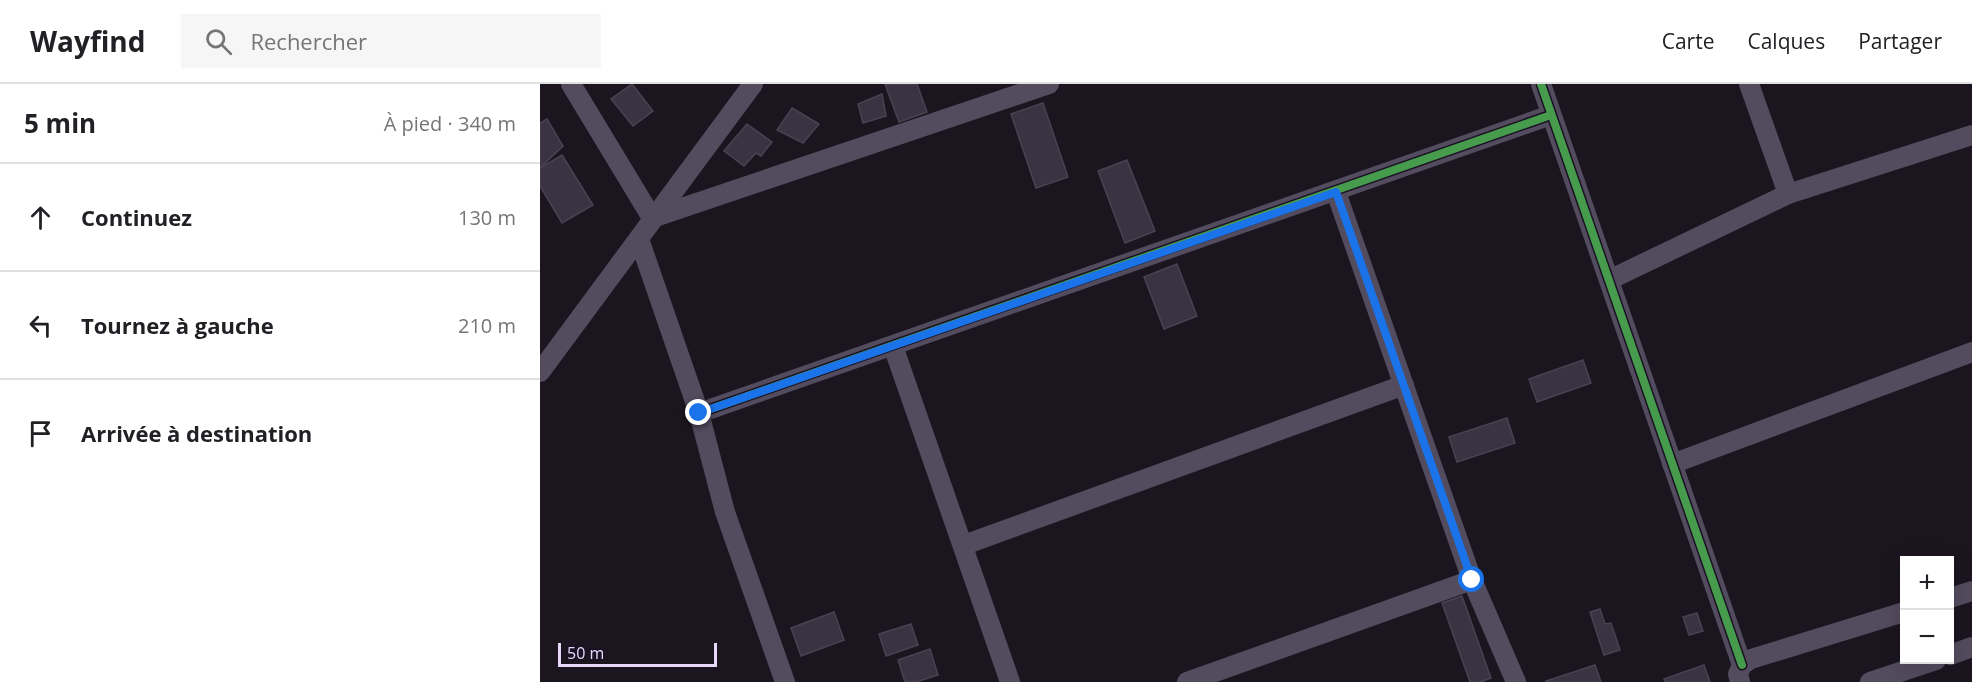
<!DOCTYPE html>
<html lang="fr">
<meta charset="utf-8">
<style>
body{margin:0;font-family:"Open Sans",sans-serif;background:#f6f6f6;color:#202124}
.controls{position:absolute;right:18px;bottom:18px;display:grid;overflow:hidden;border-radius:0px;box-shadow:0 6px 24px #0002}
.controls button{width:54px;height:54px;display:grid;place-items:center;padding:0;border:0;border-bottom:2px solid #e0e0e0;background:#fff;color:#202124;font:30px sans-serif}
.scale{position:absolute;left:18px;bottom:15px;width:159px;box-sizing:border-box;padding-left:6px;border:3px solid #e7d8fa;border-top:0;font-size:16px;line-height:21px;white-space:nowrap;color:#e7d8fa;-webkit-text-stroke:4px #1a1123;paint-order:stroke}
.stop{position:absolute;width:18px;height:18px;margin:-14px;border:4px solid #1a73e8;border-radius:50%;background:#fff}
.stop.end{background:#1a73e8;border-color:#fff;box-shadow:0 2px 6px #0008}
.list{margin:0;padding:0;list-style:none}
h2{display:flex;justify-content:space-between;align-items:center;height:78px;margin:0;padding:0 24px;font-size:26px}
h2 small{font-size:20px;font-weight:400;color:#757577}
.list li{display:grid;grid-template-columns:39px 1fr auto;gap:18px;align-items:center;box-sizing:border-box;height:108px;padding:0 24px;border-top:2px solid #e0e0e0}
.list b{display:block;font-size:22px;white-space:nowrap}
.list em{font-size:20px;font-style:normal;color:#757577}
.icon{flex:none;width:33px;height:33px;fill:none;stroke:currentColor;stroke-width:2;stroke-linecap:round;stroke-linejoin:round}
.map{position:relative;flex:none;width:1432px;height:598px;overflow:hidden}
header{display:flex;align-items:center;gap:36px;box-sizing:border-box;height:84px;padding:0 30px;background:#fff;border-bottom:2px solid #e0e0e0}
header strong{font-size:28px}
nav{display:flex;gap:33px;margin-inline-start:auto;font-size:21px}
.search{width:420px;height:54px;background:#f6f6f6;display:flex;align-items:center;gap:15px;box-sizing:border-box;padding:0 21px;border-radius:0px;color:#757577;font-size:22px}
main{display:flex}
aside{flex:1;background:#fff}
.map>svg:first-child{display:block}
.building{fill:#3a3341;stroke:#4a4152;stroke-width:1.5}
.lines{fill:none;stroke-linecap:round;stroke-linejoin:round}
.street{stroke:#534b5e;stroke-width:20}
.cycleway-casing{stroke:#1a1123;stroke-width:11}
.cycleway{stroke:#469c4c;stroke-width:8}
.route{stroke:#1a73e8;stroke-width:8}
</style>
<header>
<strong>Wayfind</strong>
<div class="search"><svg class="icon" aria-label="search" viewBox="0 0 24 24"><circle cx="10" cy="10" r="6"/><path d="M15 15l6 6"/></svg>Rechercher</div>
<nav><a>Carte</a><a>Calques</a><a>Partager</a></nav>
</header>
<main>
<aside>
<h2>5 min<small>À pied · 340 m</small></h2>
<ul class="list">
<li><svg class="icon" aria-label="ahead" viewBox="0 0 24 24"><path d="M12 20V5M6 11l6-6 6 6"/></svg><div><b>Continuez</b></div><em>130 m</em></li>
<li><svg class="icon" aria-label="left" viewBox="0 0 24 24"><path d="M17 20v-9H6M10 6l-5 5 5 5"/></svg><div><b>Tournez à gauche</b></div><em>210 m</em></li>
<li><svg class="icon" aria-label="arrive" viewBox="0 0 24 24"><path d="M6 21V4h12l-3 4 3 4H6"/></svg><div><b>Arrivée à destination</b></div></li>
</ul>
</aside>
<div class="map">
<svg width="1432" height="598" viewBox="0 0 1432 598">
<rect width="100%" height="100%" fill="#1a151f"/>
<g class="building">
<polygon points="92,0 113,27 93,42 71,15"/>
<polygon points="345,0 377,0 387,28 359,38"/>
<polygon points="342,10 346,32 323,39 318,20"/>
<polygon points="503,19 528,93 496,104 471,30"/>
<polygon points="252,24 279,40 263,59 237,46"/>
<polygon points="7,35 23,62 0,84 0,39"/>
<polygon points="207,40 232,58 221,72 216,69 204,82 184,67"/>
<polygon points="22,71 53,121 22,139 0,102 0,84"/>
<polygon points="587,76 615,147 585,159 558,87"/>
<polygon points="637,180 657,232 624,245 604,193"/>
<polygon points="1043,276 1051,299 997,318 989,295"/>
<polygon points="967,334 975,359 917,378 909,353"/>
<polygon points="922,512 951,594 940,598 930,598 902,519"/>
<polygon points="1060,525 1065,540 1071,539 1080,566 1064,571 1050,528"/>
<polygon points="294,528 304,556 261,572 251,544"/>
<polygon points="1157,529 1163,547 1149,551 1143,533"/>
<polygon points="371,540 378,561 346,572 339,550"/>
<polygon points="390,565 398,591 376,598 365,598 358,576"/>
<polygon points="1055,581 1061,598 1007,598 1006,597"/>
<polygon points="1164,581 1170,598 1125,598 1124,595"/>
</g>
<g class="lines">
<g class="street">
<polyline points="31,0 112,134 509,0"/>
<polyline points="1001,0 1202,581"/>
<polyline points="1209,0 1248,110"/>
<polyline points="796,108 932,496 976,598"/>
<polyline points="99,155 159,329 185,428 245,598"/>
<polyline points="1069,196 1248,110 1432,51"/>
<polyline points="353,262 470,598"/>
<polyline points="0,288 213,0"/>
<polyline points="159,329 1011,31"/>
<polyline points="1132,380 1432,268"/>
<polyline points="424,461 864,301"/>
<polyline points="1410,514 1432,507"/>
<polyline points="1410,571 1432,563"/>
<polyline points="647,598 932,496"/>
<polyline points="1200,598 1198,590 1202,581 1211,575 1364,528"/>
<polyline points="1330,598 1396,576"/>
</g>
<g class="cycleway-casing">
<g id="cycleway">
<polyline points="1001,0 1202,581"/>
<polyline points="159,329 1011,31"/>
</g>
</g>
<use href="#cycleway" class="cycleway"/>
</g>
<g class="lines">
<polyline class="route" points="159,329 796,108 932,496"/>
</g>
</svg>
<div class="controls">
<button>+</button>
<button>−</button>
</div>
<div class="scale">50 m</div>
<div class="stop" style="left:932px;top:496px"></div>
<div class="stop end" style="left:159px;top:329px"></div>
</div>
</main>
